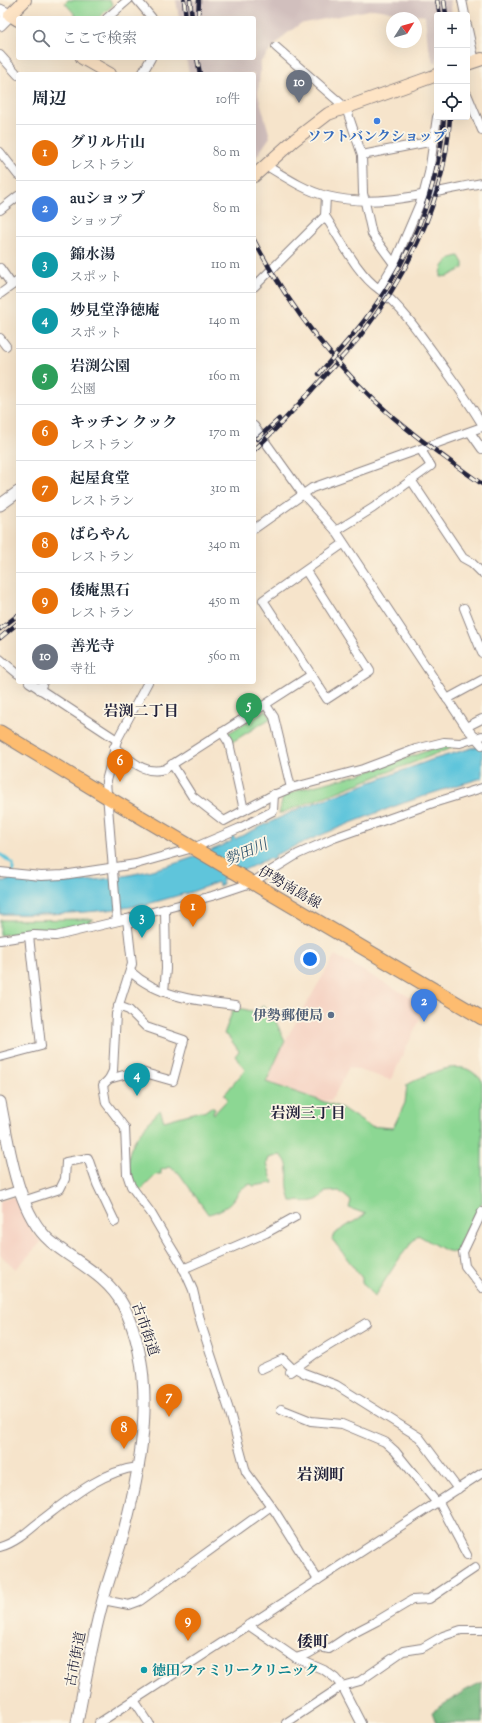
<!DOCTYPE html>
<html lang="ja">
<meta charset="utf-8">
<style>
body{margin:0;font-family:"Sorts Mill Goudy","Noto Serif JP",serif;background:#f6f6f7;color:#1f2937}
.controls{position:absolute;right:12px;top:12px;display:grid;overflow:hidden;border-radius:4px;box-shadow:0 4px 16px #0002}
.controls button{width:36px;height:36px;display:grid;place-items:center;padding:0;border:0;border-bottom:1px solid #e0e1e3;background:#fff;color:#1f2937;font:20px sans-serif}
.compass{position:absolute;left:386px;top:12px;width:36px;height:36px;border-radius:50%;background:#fff;box-shadow:0 4px 16px #0002;rotate:53deg}
.you{position:absolute;left:310px;top:959px;width:14px;height:14px;margin:-10px;border:3px solid #fff;border-radius:50%;background:#1a73e8;box-shadow:0 0 0 6px #1a73e833}
.badge{display:grid;place-items:center;width:26px;height:26px;border-radius:50%;background:#0f766e;color:#fff;font-size:13px;font-weight:700}
.pin{position:absolute;translate:-50% -33px;filter:drop-shadow(0 1px 2px #0008)}
.pin::after{content:'';position:absolute;top:21px;width:14px;height:12px;background:inherit;clip-path:polygon(0 0,100% 0,50% 100%)}
.list{margin:0;padding:0;list-style:none}
h2{display:flex;justify-content:space-between;align-items:center;height:52px;margin:0;padding:0 16px;font-size:17px}
h2 small{font-size:13px;font-weight:400;color:#747a83}
.list li{display:grid;grid-template-columns:26px 1fr auto;gap:12px;align-items:center;box-sizing:border-box;height:56px;padding:0 16px;border-top:1px solid #e0e1e3}
.list b{display:block;font-size:15px;white-space:nowrap}
.list p{margin:0;font-size:13px;white-space:nowrap;color:#747a83}
.list em{font-size:13px;font-style:normal;color:#747a83}
.icon{flex:none;width:22px;height:22px;fill:none;stroke:currentColor;stroke-width:2;stroke-linecap:round;stroke-linejoin:round}
.map{position:relative;flex:none;width:482px;height:1723px;overflow:hidden}
.search{position:absolute;background:#fff;box-shadow:0 4px 16px #0002;left:16px;top:16px;width:240px;height:44px;display:flex;align-items:center;gap:10px;box-sizing:border-box;padding:0 14px;border-radius:4px;color:#747a83;font-size:15px}
.panel{position:absolute;background:#fff;box-shadow:0 4px 16px #0002;left:16px;top:72px;width:240px;height:612px;border-radius:4px}
.map>svg:first-child{display:block}
.built{fill:#f5d2c2}
.industrial{fill:#d1bfbd}
.green{fill:#8cd793;stroke:#577c67}
.forest{fill:#71b87d;stroke:#4a6d5c}
.water{fill:#5ec5db;stroke:#40748b}
.lines{fill:none;stroke-linecap:round;stroke-linejoin:round}
.stream{stroke:#5ec5db;stroke-width:3}
.minor-casing{stroke:#8c8383;stroke-width:10}
.tertiary-casing{stroke:#8c8383;stroke-width:13}
.secondary-casing{stroke:#8c8383;stroke-width:14}
.primary-casing{stroke:#8c8383;stroke-width:15}
.minor{stroke:#fff;stroke-width:8}
.tertiary{stroke:#fff;stroke-width:11}
.secondary{stroke:#fee4c5;stroke-width:12}
.primary{stroke:#fdbc6f;stroke-width:13}
.rail-casing{stroke:#22223b;stroke-width:4.5}
.rail{stroke:#fcf5e5;stroke-width:3;stroke-dasharray:9;stroke-linecap:butt}
.shop-dot{fill:#3f7fe0;stroke:#fcf5e5;stroke-width:1.5}
.service-dot{fill:#5c6f8a;stroke:#fcf5e5;stroke-width:1.5}
.culture-dot{fill:#0f9aa8;stroke:#fcf5e5;stroke-width:1.5}
.labels{text-anchor:middle;stroke-width:3.5;stroke-linejoin:round;paint-order:stroke}
.shop-label{font-size:14px;font-weight:bold;fill:#366cbe;stroke:#fcf5e5}
.street-label{font-size:14px;fill:#22223b;stroke:#fcf5e5}
.service-label{font-size:14px;font-weight:bold;fill:#4e5e75;stroke:#fcf5e5;text-anchor:end}
.culture-label{font-size:14px;font-weight:bold;fill:#0d838f;stroke:#fcf5e5;text-anchor:start}
.neighbourhood-label{font-size:15px;font-weight:bold;fill:#22223b;stroke:#fcf5e5}
.water-label{font-size:15px;font-style:italic;fill:#375b73;stroke:#fcf5e5}
.quarter-label{font-size:16px;font-weight:bold;fill:#22223b;stroke:#fcf5e5}
</style>
<div class="map">
<svg width="482" height="1723" viewBox="0 0 482 1723">
<rect width="100%" height="100%" fill="#fcf5e5"/>
<filter id="ink" filterUnits="userSpaceOnUse"><feTurbulence type="fractalNoise" baseFrequency=".025" numOctaves="2"/><feDisplacementMap in="SourceGraphic" scale="8" xChannelSelector="R" yChannelSelector="G"/><feConvolveMatrix kernelMatrix="1 2 1 2 8 2 1 2 1" color-interpolation-filters="sRGB"/></filter>
<filter id="wash" filterUnits="userSpaceOnUse"><feTurbulence type="fractalNoise" baseFrequency=".012" numOctaves="4" result="noise"/><feDisplacementMap in="SourceGraphic" scale="16" xChannelSelector="R" yChannelSelector="G"/><feGaussianBlur stdDeviation="0.9" result="paint"/><feColorMatrix in="noise" values="0 0 0 0 0 0 0 0 0 0 0 0 0 0 0 0 0 1.4 0 .05"/><feComposite in="paint" operator="in"/></filter>
<g filter="url(#wash)">
<rect width="100%" height="100%" fill="#f6e4cb"/>
<g class="built">
<polygon points="335,955 426,1006 391,1080 349,1067 334,1096 331,1100 321,1101 266,1082 285,1041"/>
<polygon points="12,1197 16,1200 32,1232 41,1242 16,1269 0,1255 0,1201"/>
</g>
<polygon class="industrial" points="176,0 450,0 452,15 437,15 437,62 434,63 428,45 425,16 373,9 300,24 285,35 261,61 258,94 270,137 254,160 254,74 189,74 186,58 254,58 254,18 179,18"/>
<g class="green">
<polygon points="68,0 109,0 113,5 98,18 78,18 65,3"/>
<path d="M459,256L463,263V268L449,276L441,277C440,267 448,257 459,256Z"/>
<polygon points="266,710 271,718 232,742 227,734"/>
<polygon points="441,746 454,747 279,814 283,797 298,790 361,774"/>
<path d="M93,919C83,929 17,933 0,935V920Z"/>
<path d="M263,1006L271,1011L285,1041L266,1082L342,1108L369,1126L393,1128L405,1103L407,1085C422,1076 449,1063 467,1069C472,1071 478,1076 482,1080V1202L460,1242L457,1253L444,1250L418,1235L401,1256L374,1297L362,1282V1278L332,1239L334,1234L366,1214L349,1208L351,1201L339,1191L325,1192C318,1205 303,1201 291,1201C290,1197 288,1192 288,1188C286,1176 292,1163 280,1155L269,1158L267,1163L273,1183L253,1186L251,1184C238,1188 239,1194 231,1203C226,1208 215,1213 208,1214L179,1173L169,1167L161,1170V1174H157L140,1191C115,1156 135,1137 160,1110L164,1121L200,1111L204,1112L211,1107L215,1109L213,1113L214,1114L228,1099L224,1095L245,1070L235,1056L239,1051L228,1036L224,1034L234,1007L256,1012Z"/>
</g>
<polygon class="forest" points="482,1682 482,1723 436,1723 432,1712 466,1690"/>
<path class="water" d="M482,745V778C411,798 342,825 275,855V858L271,860L270,858L222,880L223,884L219,886L218,882L194,891L148,904L147,906L144,907L143,905C95,913 49,915 0,914V881H8L9,877H19V881C91,887 166,873 232,841L230,837L233,836L235,839L298,809L431,760Z"/>
<g class="lines">
<polyline class="stream" points="0,854 13,864 13,872"/>
</g>
</g>
<g filter="url(#ink)">
<g class="lines">
<g class="minor-casing">
<g id="minor">
<polyline points="137,0 152,18"/>
<polyline points="462,0 465,15"/>
<polyline points="107,18 128,0"/>
<polyline points="467,25 475,62"/>
<polyline points="276,47 346,108 362,155 363,193 372,234 394,264"/>
<polyline points="0,55 18,75"/>
<polyline points="142,74 151,58"/>
<polyline points="467,94 482,130"/>
<polyline points="0,152 18,175"/>
<polyline points="362,155 434,141"/>
<path d="M267,166C285,177 306,191 327,196C380,209 430,192 482,183"/>
<polyline points="0,210 18,196"/>
<path d="M325,216C340,238 357,274 379,289L394,264L423,196L429,173L437,117"/>
<polyline points="0,268 12,285"/>
<polyline points="254,287 325,216 326,196"/>
<path d="M379,289C402,308 418,331 435,355C451,378 468,400 482,424"/>
<polyline points="0,294 18,281"/>
<polyline points="0,338 6,346"/>
<polyline points="254,426 302,493 336,531 466,727 482,745"/>
<polyline points="470,432 482,449"/>
<polyline points="411,480 463,558 472,563 482,573"/>
<polyline points="254,529 312,488 482,427"/>
<polyline points="336,531 373,508 431,466 421,450"/>
<polyline points="306,571 370,671 327,699 263,600 343,544"/>
<polyline points="464,608 482,653"/>
<polyline points="0,659 18,674"/>
<polyline points="29,682 117,740"/>
<polyline points="40,690 43,682"/>
<polyline points="447,699 482,680"/>
<polyline points="266,705 274,717 291,788"/>
<polyline points="466,727 482,719"/>
<polyline points="222,732 229,743 244,810"/>
<path d="M114,747C130,759 144,776 165,769L311,675"/>
<polyline points="172,764 192,796 224,821 269,797 291,788 363,769 416,749 444,742 460,743 482,736"/>
<polyline points="0,872 41,876 63,875 136,864 193,848 240,828 273,811 274,794"/>
<polyline points="127,919 132,964 116,1014 113,1071 109,1079 103,1085 106,1103 125,1128 127,1174 131,1186 151,1213 168,1242 182,1265 193,1290 201,1324 230,1413 246,1472 276,1513 318,1580"/>
<polyline points="117,921 106,781 117,740 148,682"/>
<polyline points="0,940 34,935 56,936 127,919 212,896 251,883 298,854 334,838 433,803 482,788"/>
<path d="M131,972C159,998 200,1001 236,1005"/>
<polyline points="164,992 166,969 165,909"/>
<polyline points="0,1057 41,1046 29,936"/>
<polyline points="109,1079 138,1071 173,1081 184,1040 146,1027 129,1010 118,1006"/>
<polyline points="0,1196 19,1190"/>
<polyline points="23,1201 60,1189 65,1179 66,1162 88,1158 97,1184 115,1222"/>
<polyline points="482,1212 463,1252 465,1266 482,1288"/>
<polyline points="183,1269 266,1233 295,1217"/>
<polyline points="295,1368 304,1373 336,1385 419,1437 458,1489"/>
<polyline points="261,1369 283,1359 293,1369"/>
<polyline points="290,1372 315,1354 366,1323"/>
<polyline points="281,1409 311,1421 342,1424 385,1442 395,1451 437,1503"/>
<polyline points="439,1502 467,1555"/>
<path d="M0,1547C15,1543 27,1532 39,1522C68,1500 101,1471 138,1467"/>
<polyline points="103,1600 129,1605 140,1601 271,1506"/>
<polyline points="248,1625 296,1658 324,1670 335,1678 342,1686 361,1723"/>
<polyline points="296,1658 308,1654 320,1647 329,1649 350,1635 377,1621 412,1600 429,1599 475,1568"/>
<polyline points="134,1700 149,1723"/>
<polyline points="99,1723 482,1473"/>
<polyline points="286,1723 342,1686 360,1681 403,1651 422,1648 443,1636 461,1630 482,1630"/>
</g>
</g>
<g class="tertiary-casing">
<g id="tertiary">
<polyline points="0,10 10,15 0,25"/>
<polyline points="0,505 18,492"/>
<path d="M0,1102C9,1145 16,1211 50,1241C75,1262 107,1275 123,1305C158,1374 143,1460 124,1531C118,1554 109,1577 103,1600C92,1640 85,1682 77,1723"/>
</g>
</g>
<g class="secondary-casing">
<g id="secondary">
<polyline points="18,20 10,15 25,0"/>
<polyline points="82,58 110,74"/>
<polyline points="467,64 482,59"/>
<polyline points="254,176 293,141 328,114 437,75"/>
</g>
</g>
<g class="primary-casing">
<polyline id="primary" points="0,732 107,797 482,1018"/>
</g>
<use href="#minor" class="minor"/>
<use href="#tertiary" class="tertiary"/>
<use href="#secondary" class="secondary"/>
<use href="#primary" class="primary"/>
<g class="rail-casing">
<g id="rail">
<polyline points="184,0 186,18"/>
<polyline points="190,0 192,18"/>
<polyline points="437,0 440,15"/>
<polyline points="444,0 446,15"/>
<polyline points="198,18 199,0"/>
<polyline points="197,58 200,74"/>
<path d="M254,240C288,306 338,370 394,418C422,442 452,463 482,484"/>
<path d="M319,374C334,356 350,339 364,321C409,262 439,191 444,117"/>
<polyline points="257,439 279,419"/>
<path d="M254,450C278,428 299,404 321,380C334,365 349,351 361,335C410,271 445,198 450,117"/>
<polyline points="0,629 18,615"/>
<polyline points="0,638 18,623"/>
</g>
</g>
<use href="#rail" class="rail"/>
</g>
</g>
<circle class="shop-dot" cx="377" cy="121" r="4"/>
<circle class="service-dot" cx="331" cy="1015" r="4"/>
<circle class="culture-dot" cx="144" cy="1670" r="4"/>
<g class="labels">
<g class="shop-label">
<text x="377" y="141">ソフトバンクショップ</text>
</g>
<g class="street-label">
<text transform="translate(290 887) rotate(30)" y="5">伊勢南島線</text>
<text transform="translate(146 1329) rotate(71)" y="5">古市街道</text>
<text transform="translate(75 1659) rotate(-79)" y="5">古市街道</text>
</g>
<g class="service-label">
<text x="323" y="1020">伊勢郵便局</text>
</g>
<g class="culture-label">
<text x="152" y="1675">徳田ファミリークリニック</text>
</g>
<g class="neighbourhood-label">
<text x="141" y="716">岩渕二丁目</text>
<text x="308" y="1118">岩渕三丁目</text>
</g>
<g class="water-label">
<text transform="translate(246 852) rotate(-23)" y="5">勢田川</text>
</g>
<g class="quarter-label">
<text x="321" y="1480">岩渕町</text>
<text x="313" y="1647">倭町</text>
</g>
</g>
</svg>
<div class="controls">
<button>+</button>
<button>−</button>
<button><svg class="icon" aria-label="locate" viewBox="0 0 24 24"><circle cx="12" cy="12" r="6"/><path d="M12 2v4M12 18v4M2 12h4M18 12h4"/></svg></button>
</div>
<svg class="compass" viewBox="-18 -18 36 36"><path d="M0-13l5 13h-10z" fill="#e53935"/><path d="M0 13l5-13h-10z" fill="#747a83"/></svg>
<div class="you"></div>
<div class="pin badge" style="left:193px;top:927px;background:#e8710a">1</div>
<div class="pin badge" style="left:424px;top:1022px;background:#3f7fe0">2</div>
<div class="pin badge" style="left:142px;top:938px;background:#0f9aa8">3</div>
<div class="pin badge" style="left:137px;top:1096px;background:#0f9aa8">4</div>
<div class="pin badge" style="left:249px;top:726px;background:#2e9e5b">5</div>
<div class="pin badge" style="left:120px;top:782px;background:#e8710a">6</div>
<div class="pin badge" style="left:169px;top:1417px;background:#e8710a">7</div>
<div class="pin badge" style="left:124px;top:1449px;background:#e8710a">8</div>
<div class="pin badge" style="left:188px;top:1641px;background:#e8710a">9</div>
<div class="pin badge" style="left:299px;top:103px;background:#6b7280">10</div>
<div class="search"><svg class="icon" aria-label="search" viewBox="0 0 24 24"><circle cx="10" cy="10" r="6"/><path d="M15 15l6 6"/></svg>ここで検索</div>
<section class="panel">
<h2>周辺<small>10件</small></h2>
<ul class="list">
<li><span class="badge" style="background:#e8710a">1</span><div><b>グリル片山</b><p>レストラン</p></div><em>80 m</em></li>
<li><span class="badge" style="background:#3f7fe0">2</span><div><b>auショップ</b><p>ショップ</p></div><em>80 m</em></li>
<li><span class="badge" style="background:#0f9aa8">3</span><div><b>錦水湯</b><p>スポット</p></div><em>110 m</em></li>
<li><span class="badge" style="background:#0f9aa8">4</span><div><b>妙見堂浄徳庵</b><p>スポット</p></div><em>140 m</em></li>
<li><span class="badge" style="background:#2e9e5b">5</span><div><b>岩渕公園</b><p>公園</p></div><em>160 m</em></li>
<li><span class="badge" style="background:#e8710a">6</span><div><b>キッチン クック</b><p>レストラン</p></div><em>170 m</em></li>
<li><span class="badge" style="background:#e8710a">7</span><div><b>起屋食堂</b><p>レストラン</p></div><em>310 m</em></li>
<li><span class="badge" style="background:#e8710a">8</span><div><b>ばらやん</b><p>レストラン</p></div><em>340 m</em></li>
<li><span class="badge" style="background:#e8710a">9</span><div><b>倭庵黒石</b><p>レストラン</p></div><em>450 m</em></li>
<li><span class="badge" style="background:#6b7280">10</span><div><b>善光寺</b><p>寺社</p></div><em>560 m</em></li>
</ul>
</section>
</div>
